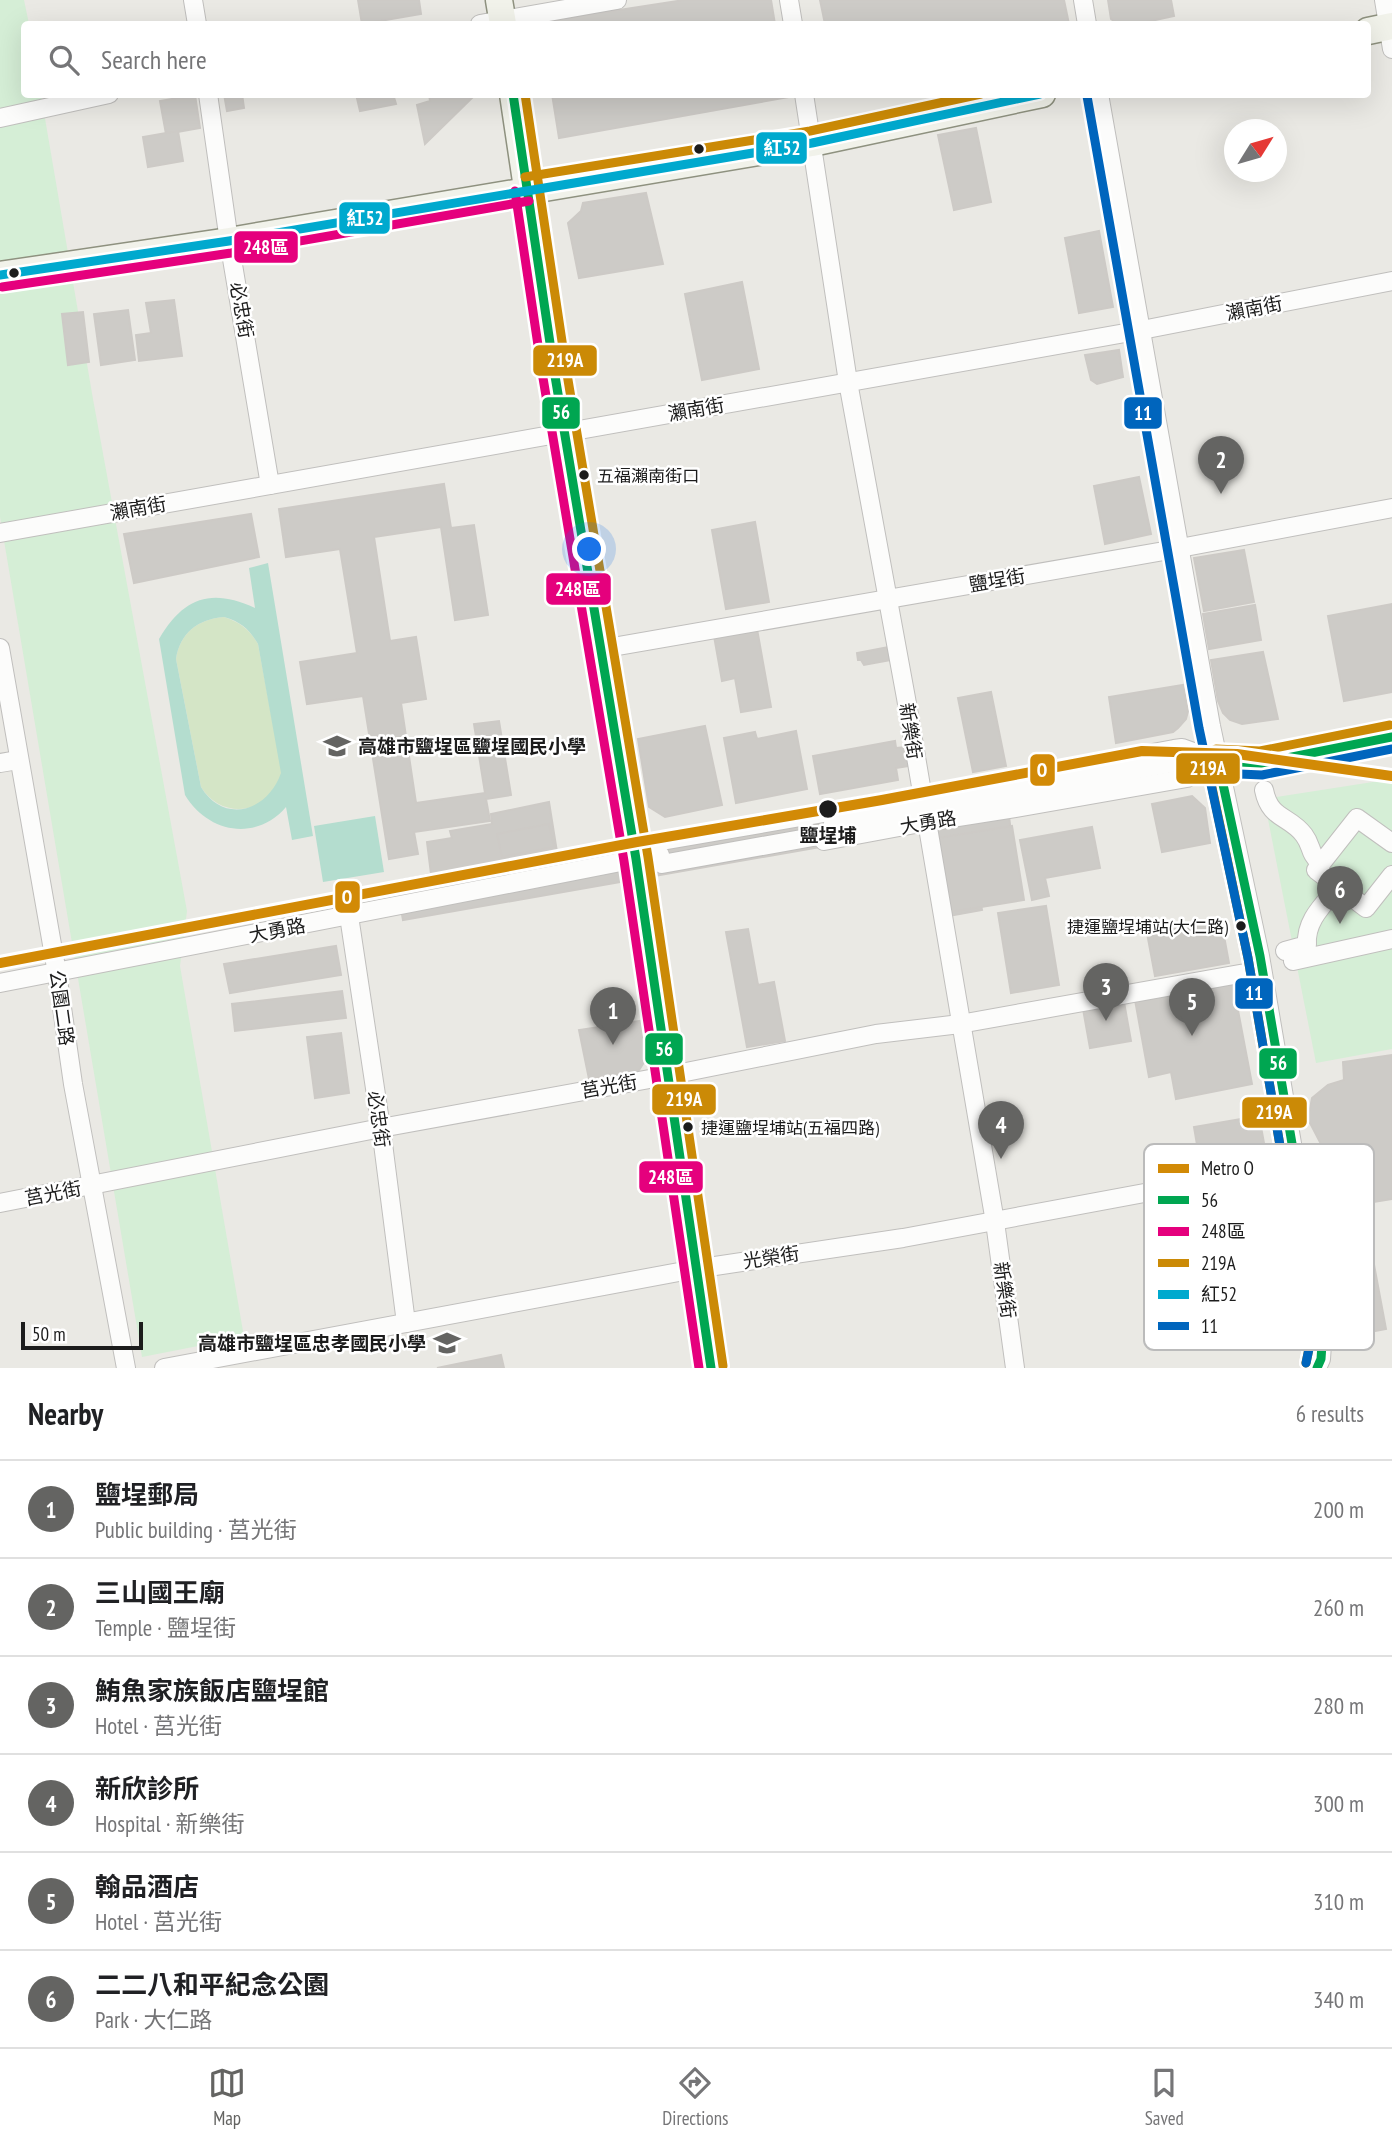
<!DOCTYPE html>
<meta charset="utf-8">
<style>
body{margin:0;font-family:"PT Sans Narrow","Noto Sans TC",sans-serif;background:#f2f2f2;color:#202124}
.compass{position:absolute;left:1224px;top:119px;width:63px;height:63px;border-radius:50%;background:#fff;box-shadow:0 7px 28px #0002;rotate:53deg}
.scale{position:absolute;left:21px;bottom:18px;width:122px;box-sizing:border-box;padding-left:7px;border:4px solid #1c1c1c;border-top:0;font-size:19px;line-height:24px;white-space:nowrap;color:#1c1c1c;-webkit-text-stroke:5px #fff;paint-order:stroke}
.you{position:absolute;left:590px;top:550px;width:24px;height:24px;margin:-18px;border:5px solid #fff;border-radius:50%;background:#1a73e8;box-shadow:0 0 0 10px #1a73e833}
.badge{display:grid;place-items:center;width:46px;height:46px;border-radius:50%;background:#646462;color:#fff;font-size:23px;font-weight:700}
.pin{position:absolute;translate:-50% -58px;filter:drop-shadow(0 2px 4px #0008)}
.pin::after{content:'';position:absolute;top:37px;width:24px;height:21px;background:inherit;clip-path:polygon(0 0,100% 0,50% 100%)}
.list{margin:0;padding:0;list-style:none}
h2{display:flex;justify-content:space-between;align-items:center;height:91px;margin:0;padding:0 28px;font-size:30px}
h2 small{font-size:23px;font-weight:400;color:#757577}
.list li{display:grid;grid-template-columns:46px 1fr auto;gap:21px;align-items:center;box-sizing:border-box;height:98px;padding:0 28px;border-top:2px solid #e0e0e0}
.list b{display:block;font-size:26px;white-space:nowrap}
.list p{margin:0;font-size:23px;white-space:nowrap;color:#757577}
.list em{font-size:23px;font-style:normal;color:#757577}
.icon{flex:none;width:38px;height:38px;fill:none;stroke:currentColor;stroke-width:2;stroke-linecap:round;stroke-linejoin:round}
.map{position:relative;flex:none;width:1392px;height:1368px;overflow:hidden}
.search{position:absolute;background:#fff;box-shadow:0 7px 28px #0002;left:21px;right:21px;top:21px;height:77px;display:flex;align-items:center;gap:18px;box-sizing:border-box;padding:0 24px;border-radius:7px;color:#757577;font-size:26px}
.sheet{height:679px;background:#fff}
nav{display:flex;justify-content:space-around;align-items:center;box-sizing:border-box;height:98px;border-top:2px solid #e0e0e0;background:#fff;font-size:19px;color:#757577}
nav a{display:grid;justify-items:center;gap:4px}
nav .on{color:#646462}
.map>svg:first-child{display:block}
.grass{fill:#d4e5c6}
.park{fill:#d5eed6}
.pitch{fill:#b4ddcf;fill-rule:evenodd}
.building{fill:#cdcbc7;stroke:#cdcac6;stroke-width:2}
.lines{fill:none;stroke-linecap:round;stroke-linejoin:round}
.street-casing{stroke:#c0bfbd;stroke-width:20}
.secondary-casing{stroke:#8e917f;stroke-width:29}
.street{stroke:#fcfcfb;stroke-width:18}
.secondary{stroke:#f1f2ea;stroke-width:26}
.bus-1-casing{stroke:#fff;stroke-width:14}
.bus-2-casing{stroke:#fff;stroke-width:14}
.bus-3-casing{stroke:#fff;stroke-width:14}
.bus-4-casing{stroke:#fff;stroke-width:14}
.bus-5-casing{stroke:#fff;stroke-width:14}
.bus-1{stroke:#00a651;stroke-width:9}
.bus-2{stroke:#e5007d;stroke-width:9}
.bus-3{stroke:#cb8a06;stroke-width:9}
.bus-4{stroke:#00a9ce;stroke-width:9}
.bus-5{stroke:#0065bd;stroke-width:9}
.metro-1-casing{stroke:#fff;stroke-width:16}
.metro-1{stroke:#d28a06;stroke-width:10}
.bus-dot{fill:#1c1c1c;stroke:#fff;stroke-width:2.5}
.labels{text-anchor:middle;stroke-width:5;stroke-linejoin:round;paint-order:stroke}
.bus-label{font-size:17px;fill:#1c1c1c;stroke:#fff;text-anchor:start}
.street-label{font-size:19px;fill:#1c1c1c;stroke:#fff}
.poi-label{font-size:19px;font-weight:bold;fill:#1c1c1c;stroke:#fff;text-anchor:start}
.stop-label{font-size:19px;font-weight:bold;fill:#1c1c1c;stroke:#fff}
.key{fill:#fff;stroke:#bbb;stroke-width:2}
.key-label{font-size:19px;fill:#1c1c1c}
.line-badge{stroke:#fff;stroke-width:2.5}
.badge-label{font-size:19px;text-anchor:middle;font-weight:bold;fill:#fff}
</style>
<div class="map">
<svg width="1392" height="1368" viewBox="0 0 1392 1368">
<rect width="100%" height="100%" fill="#eae9e4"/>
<path class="grass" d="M224,617C241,623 249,629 258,644L282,773C280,778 278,784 275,789C256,817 218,815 201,787L176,659C180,633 198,619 224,617Z"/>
<g class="park">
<polygon points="0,0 24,0 29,24 24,24 24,94 41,95 93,399 187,911 180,966 244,1337 142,1357 0,517"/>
<polygon points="1392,779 1392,1049 1316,1063 1264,799"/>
</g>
<g class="pitch">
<path d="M268,563L313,836L292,840L286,807C256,842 208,833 185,795L159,639C184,597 211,588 255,608L249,568ZM224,617C241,622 249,629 258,644L281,773C268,811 224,825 201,787L176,659C180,633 198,619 224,617Z"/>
<polygon points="375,816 384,872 323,882 314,826"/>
</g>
<g class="building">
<polygon points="358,0 419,0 421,14 362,24"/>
<polygon points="684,0 771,0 775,24 542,24 541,22"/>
<polygon points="820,0 1064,0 1069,24 825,24"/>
<polygon points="1108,0 1171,0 1174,16 1137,24 1118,24 1111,19"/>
<polygon points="224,94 242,94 244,108 227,111"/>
<polygon points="356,94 393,94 396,104 360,111"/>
<polygon points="429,94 476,94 425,144 417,105 430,101"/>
<polygon points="552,94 788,94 789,97 559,138"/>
<polygon points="195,95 200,128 166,134 160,101"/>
<polygon points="976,128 991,202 954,210 938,135"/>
<polygon points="178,131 183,161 148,167 143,137"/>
<polygon points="646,193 663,264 579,278 568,223 581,211 583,203"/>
<polygon points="1099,231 1113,307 1079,313 1065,238"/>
<polygon points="742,282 759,369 702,380 685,294"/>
<polygon points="174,300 182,356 139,361 136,335 151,333 146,303"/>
<polygon points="128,310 135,360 101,365 94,314"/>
<polygon points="83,312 89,362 68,365 62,314"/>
<polygon points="1119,350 1123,377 1097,384 1091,380 1085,355"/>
<polygon points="1139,477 1151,534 1105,544 1094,486"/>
<polygon points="444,484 451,528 474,525 488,615 455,620 441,527 374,537 390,641 416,637 426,699 401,703 416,803 485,793 474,724 499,721 511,795 486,799 490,821 414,832 418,854 389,859 363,696 307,704 300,662 357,653 340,549 286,557 279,509"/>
<polygon points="251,514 259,557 134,583 124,534"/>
<polygon points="755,522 769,602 726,609 712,530"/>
<polygon points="1244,550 1254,602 1204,611 1194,558"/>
<polygon points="1392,604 1392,692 1344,701 1328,616"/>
<polygon points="1255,605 1261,640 1209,649 1203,614"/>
<polygon points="757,629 771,707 741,712 735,678 722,681 714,636"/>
<polygon points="889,647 891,660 864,665 861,660 858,660 857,653"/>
<polygon points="1263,652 1278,719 1242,724 1230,720 1223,713 1218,701 1211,660"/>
<polygon points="1183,685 1188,711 1186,719 1178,728 1173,732 1116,743 1109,697"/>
<polygon points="991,692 1006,766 973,772 958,698"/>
<polygon points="705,726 722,805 665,817 649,807 638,739"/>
<polygon points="796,731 807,789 736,803 724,738 755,732 757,739"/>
<polygon points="895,741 896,748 906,747 909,766 896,768 898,780 820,794 813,756"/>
<polygon points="1091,755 1097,799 1009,816 1013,848 993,853 994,860 973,866 982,910 948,916 923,829 403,920 396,881 431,874 427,842 452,838 450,831 492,824 491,814 549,802 557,852"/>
<polygon points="1192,796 1205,808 1210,843 1162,852 1152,804"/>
<polygon points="826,817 829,831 792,838 789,824"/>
<polygon points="549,824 554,847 502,857 497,834"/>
<polygon points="1012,826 1024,900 950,912 938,838"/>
<polygon points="1092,827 1100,868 1045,878 1049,896 1032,900 1020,840"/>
<polygon points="700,840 702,851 668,857 665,847"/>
<polygon points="1046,906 1059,985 1011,993 998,913"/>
<polygon points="1221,920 1229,963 1155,976 1147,933"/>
<polygon points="748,929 758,985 774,982 785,1041 747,1047 726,932"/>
<polygon points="336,946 341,975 230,993 224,964"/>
<polygon points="1233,984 1252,1084 1176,1099 1171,1072 1149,1077 1135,1000"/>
<polygon points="342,991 346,1018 235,1031 232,1004"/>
<polygon points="1124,1002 1131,1041 1090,1048 1083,1009"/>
<polygon points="640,1021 646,1059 639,1070 589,1079 579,1030"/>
<polygon points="341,1033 349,1093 315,1098 307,1037"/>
<polygon points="1392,1055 1392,1199 1348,1206 1337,1147 1321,1144 1308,1119 1312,1098 1328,1085 1344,1080 1343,1062"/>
<polygon points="1259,1116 1266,1154 1259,1164 1202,1174 1194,1127"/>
<polygon points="1364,1211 1386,1329 1343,1337 1321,1219"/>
<polygon points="501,1355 504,1368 437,1368"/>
</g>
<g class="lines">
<g class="street-casing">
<g id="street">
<polyline points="193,0 197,24"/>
<polyline points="789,0 793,24"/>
<polyline points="1083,0 1087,24"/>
<polyline points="1384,0 1392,49"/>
<polyline points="480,24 617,0"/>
<polyline points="208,94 229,241 270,485"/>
<polyline points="804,94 848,382 906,698 995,1222 1015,1368"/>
<polyline points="1099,94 1211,726 1260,956 1296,1167 1322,1344 1321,1359 1317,1368"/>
<polyline points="0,118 109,94"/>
<polyline points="0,533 1142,330 1392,281"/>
<polyline points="0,648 57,973 73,1084 126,1368"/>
<polyline points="601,649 1164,551 1392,508"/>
<polyline points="0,763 18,760"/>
<path d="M1264,790C1270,820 1289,815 1304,835C1313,847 1308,852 1321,864"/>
<polyline points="824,841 926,822 1015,808 1187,778 1218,761"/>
<polyline points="1392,843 1357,818 1316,870 1366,908 1392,875"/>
<polyline points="636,859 650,843 922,796 1174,749 1182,748 1218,761 1261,763 1392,737"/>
<polyline points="349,916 381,1128 406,1323"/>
<path d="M1285,951L1307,945C1305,921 1323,905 1338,887"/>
<polyline points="1293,961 1392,939"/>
<polyline points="0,983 636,859 660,855 662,864 835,833 833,824 1184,761"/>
<polyline points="0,1203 381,1128 666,1076 876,1034 960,1024 1262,970"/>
<polyline points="164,1368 695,1269 903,1238 1182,1186 1296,1167"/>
</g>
</g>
<g class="secondary-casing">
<g id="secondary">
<polyline points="499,0 503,24"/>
<polyline points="1368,31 1392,26"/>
<polyline points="513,94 554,370 636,859 711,1368"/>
<polyline points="0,275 229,241 812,143 1042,94"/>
</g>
</g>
<use href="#street" class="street"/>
<use href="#secondary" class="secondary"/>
<g class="bus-1-casing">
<g id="bus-1">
<polyline points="513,94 554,370 636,859 711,1368"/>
<polyline points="1218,761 1260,956 1296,1167 1322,1344 1321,1359 1317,1368"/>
<polyline points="1218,761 1261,763 1392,737"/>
</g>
</g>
<g class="bus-2-casing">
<g id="bus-2">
<polyline points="515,191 542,372 624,861 699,1368"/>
<polyline points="2,287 231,253 529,201"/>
</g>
</g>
<g class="bus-3-casing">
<g id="bus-3">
<polyline points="525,94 566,368 648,857 723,1366"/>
<polyline points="525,177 810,131 981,94"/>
<polyline points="1306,1363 1310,1344 1284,1169 1248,958 1206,759 1209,753 1216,749 1260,751 1390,725"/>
</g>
</g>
<g class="bus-4-casing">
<polyline id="bus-4" points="0,275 229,241 812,143 1040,94"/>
</g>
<g class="bus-5-casing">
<g id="bus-5">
<polyline points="1087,96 1199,728 1248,958 1284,1169 1310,1344 1306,1363"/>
<polyline points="1217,773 1262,775 1392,749"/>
</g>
</g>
<use href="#bus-1" class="bus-1"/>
<use href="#bus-2" class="bus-2"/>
<use href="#bus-3" class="bus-3"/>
<use href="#bus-4" class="bus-4"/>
<use href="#bus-5" class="bus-5"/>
<g class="metro-1-casing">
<polyline id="metro-1" points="0,963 637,842 882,800 1142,751 1237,754 1392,776"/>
</g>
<use href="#metro-1" class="metro-1"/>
</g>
<defs>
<g id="school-bare" transform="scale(2.1)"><path d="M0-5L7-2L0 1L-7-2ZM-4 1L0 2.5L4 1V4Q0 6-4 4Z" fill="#646462" stroke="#fff" stroke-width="2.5" paint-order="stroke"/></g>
</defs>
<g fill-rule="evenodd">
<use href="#school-bare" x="337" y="746"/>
<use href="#school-bare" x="447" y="1343"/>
</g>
<g class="bus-dot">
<circle cx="699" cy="149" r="6"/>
<circle cx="14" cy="273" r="6"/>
<circle cx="584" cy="475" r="6"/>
<circle cx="828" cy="809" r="10"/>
<circle cx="1241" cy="926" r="6"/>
<circle cx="688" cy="1127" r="6"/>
</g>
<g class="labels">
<g class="bus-label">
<text x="597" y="482">五福瀨南街口</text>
<text x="1228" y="933" text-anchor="end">捷運鹽埕埔站(大仁路)</text>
<text x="701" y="1134">捷運鹽埕埔站(五福四路)</text>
</g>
<g class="street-label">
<text transform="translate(1254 308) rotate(-11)" y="7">瀨南街</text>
<text transform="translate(242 310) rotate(80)" y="7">必忠街</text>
<text transform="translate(696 409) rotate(-10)" y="7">瀨南街</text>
<text transform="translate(138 508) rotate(-10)" y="7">瀨南街</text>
<text transform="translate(997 580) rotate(-10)" y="7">鹽埕街</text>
<text transform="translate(911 731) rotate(81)" y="7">新樂街</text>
<text transform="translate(928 822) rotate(-10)" y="7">大勇路</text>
<text transform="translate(277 930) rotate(-11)" y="7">大勇路</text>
<text transform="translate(62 1008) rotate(82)" y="7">公園二路</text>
<text transform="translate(609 1086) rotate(-10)" y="7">莒光街</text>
<text transform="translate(379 1119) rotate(82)" y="7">必忠街</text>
<text transform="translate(53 1193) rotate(-11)" y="7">莒光街</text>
<text transform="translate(771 1257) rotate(-9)" y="7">光榮街</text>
<text transform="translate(1005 1290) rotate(82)" y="7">新樂街</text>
</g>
<g class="poi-label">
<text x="358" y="753">高雄市鹽埕區鹽埕國民小學</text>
<text x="426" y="1350" text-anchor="end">高雄市鹽埕區忠孝國民小學</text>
</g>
<g class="stop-label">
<text x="828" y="842">鹽埕埔</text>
</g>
</g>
<rect x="1144" y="1144" width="230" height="206" rx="10" class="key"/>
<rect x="1158" y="1164" width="31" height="9" fill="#d28a06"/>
<rect x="1158" y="1196" width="31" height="8" fill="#00a651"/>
<rect x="1158" y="1227" width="31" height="9" fill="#e5007d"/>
<rect x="1158" y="1259" width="31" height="8" fill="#cb8a06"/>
<rect x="1158" y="1290" width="31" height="9" fill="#00a9ce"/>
<rect x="1158" y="1322" width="31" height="8" fill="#0065bd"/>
<g class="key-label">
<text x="1201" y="1175">Metro O</text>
<text x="1201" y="1207">56</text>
<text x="1201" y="1238">248區</text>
<text x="1201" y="1270">219A</text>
<text x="1201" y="1301">紅52</text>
<text x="1201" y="1333">11</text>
</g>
<g class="line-badge">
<rect x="755" y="131" width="53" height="34" rx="7" fill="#00a9ce"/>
<rect x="338" y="201" width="53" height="34" rx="7" fill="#00a9ce"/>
<rect x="233" y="230" width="66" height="34" rx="7" fill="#e5007d"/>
<rect x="532" y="344" width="66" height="33" rx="7" fill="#cb8a06"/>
<rect x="541" y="396" width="40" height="34" rx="7" fill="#00a651"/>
<rect x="1123" y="396" width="40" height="34" rx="7" fill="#0065bd"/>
<rect x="545" y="572" width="67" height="34" rx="7" fill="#e5007d"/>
<rect x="1175" y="752" width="66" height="33" rx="7" fill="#cb8a06"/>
<rect x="1029" y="753" width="27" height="34" rx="7" fill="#d28a06"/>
<rect x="334" y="880" width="27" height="34" rx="7" fill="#d28a06"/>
<rect x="1234" y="977" width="40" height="33" rx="7" fill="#0065bd"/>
<rect x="644" y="1032" width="40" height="34" rx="7" fill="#00a651"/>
<rect x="1258" y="1047" width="40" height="33" rx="7" fill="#00a651"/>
<rect x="651" y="1083" width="66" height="33" rx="7" fill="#cb8a06"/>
<rect x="1241" y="1096" width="67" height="33" rx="7" fill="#cb8a06"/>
<rect x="638" y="1160" width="66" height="34" rx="7" fill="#e5007d"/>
</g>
<g class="badge-label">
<text x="782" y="155">紅52</text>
<text x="365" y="225">紅52</text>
<text x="266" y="254">248區</text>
<text x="565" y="367">219A</text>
<text x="561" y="419">56</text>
<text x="1143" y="420">11</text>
<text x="578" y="596">248區</text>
<text x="1208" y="775">219A</text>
<text x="1042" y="777">O</text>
<text x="347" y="904">O</text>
<text x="1254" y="1000">11</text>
<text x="664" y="1056">56</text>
<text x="1278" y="1070">56</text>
<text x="684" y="1106">219A</text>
<text x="1274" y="1119">219A</text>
<text x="671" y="1184">248區</text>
</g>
</svg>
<svg class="compass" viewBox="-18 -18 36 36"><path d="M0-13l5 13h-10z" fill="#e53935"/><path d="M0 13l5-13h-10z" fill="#757577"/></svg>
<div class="scale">50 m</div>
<div class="you"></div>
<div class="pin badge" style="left:613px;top:1045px">1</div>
<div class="pin badge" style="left:1221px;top:494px">2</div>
<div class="pin badge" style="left:1106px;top:1021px">3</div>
<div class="pin badge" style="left:1001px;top:1159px">4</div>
<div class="pin badge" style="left:1192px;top:1036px">5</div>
<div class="pin badge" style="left:1340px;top:924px">6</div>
<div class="search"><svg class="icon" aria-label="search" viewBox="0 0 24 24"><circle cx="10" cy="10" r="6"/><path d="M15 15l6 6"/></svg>Search here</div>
</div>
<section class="sheet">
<h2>Nearby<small>6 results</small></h2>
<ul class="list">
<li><span class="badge">1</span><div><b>鹽埕郵局</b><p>Public building · 莒光街</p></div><em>200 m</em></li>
<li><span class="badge">2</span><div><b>三山國王廟</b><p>Temple · 鹽埕街</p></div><em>260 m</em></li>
<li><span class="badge">3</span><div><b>鮪魚家族飯店鹽埕館</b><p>Hotel · 莒光街</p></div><em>280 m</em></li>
<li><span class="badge">4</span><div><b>新欣診所</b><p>Hospital · 新樂街</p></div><em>300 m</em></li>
<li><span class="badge">5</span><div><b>翰品酒店</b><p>Hotel · 莒光街</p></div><em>310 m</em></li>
<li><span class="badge">6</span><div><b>二二八和平紀念公園</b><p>Park · 大仁路</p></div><em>340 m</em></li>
</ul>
</section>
<nav>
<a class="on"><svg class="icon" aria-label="map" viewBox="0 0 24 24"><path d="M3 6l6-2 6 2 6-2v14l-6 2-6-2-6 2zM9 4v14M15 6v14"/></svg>Map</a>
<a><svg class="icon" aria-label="directions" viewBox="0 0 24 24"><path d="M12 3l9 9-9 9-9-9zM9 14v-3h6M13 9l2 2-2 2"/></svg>Directions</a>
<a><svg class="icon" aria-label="saved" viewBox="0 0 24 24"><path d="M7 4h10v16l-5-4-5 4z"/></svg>Saved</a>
</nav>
